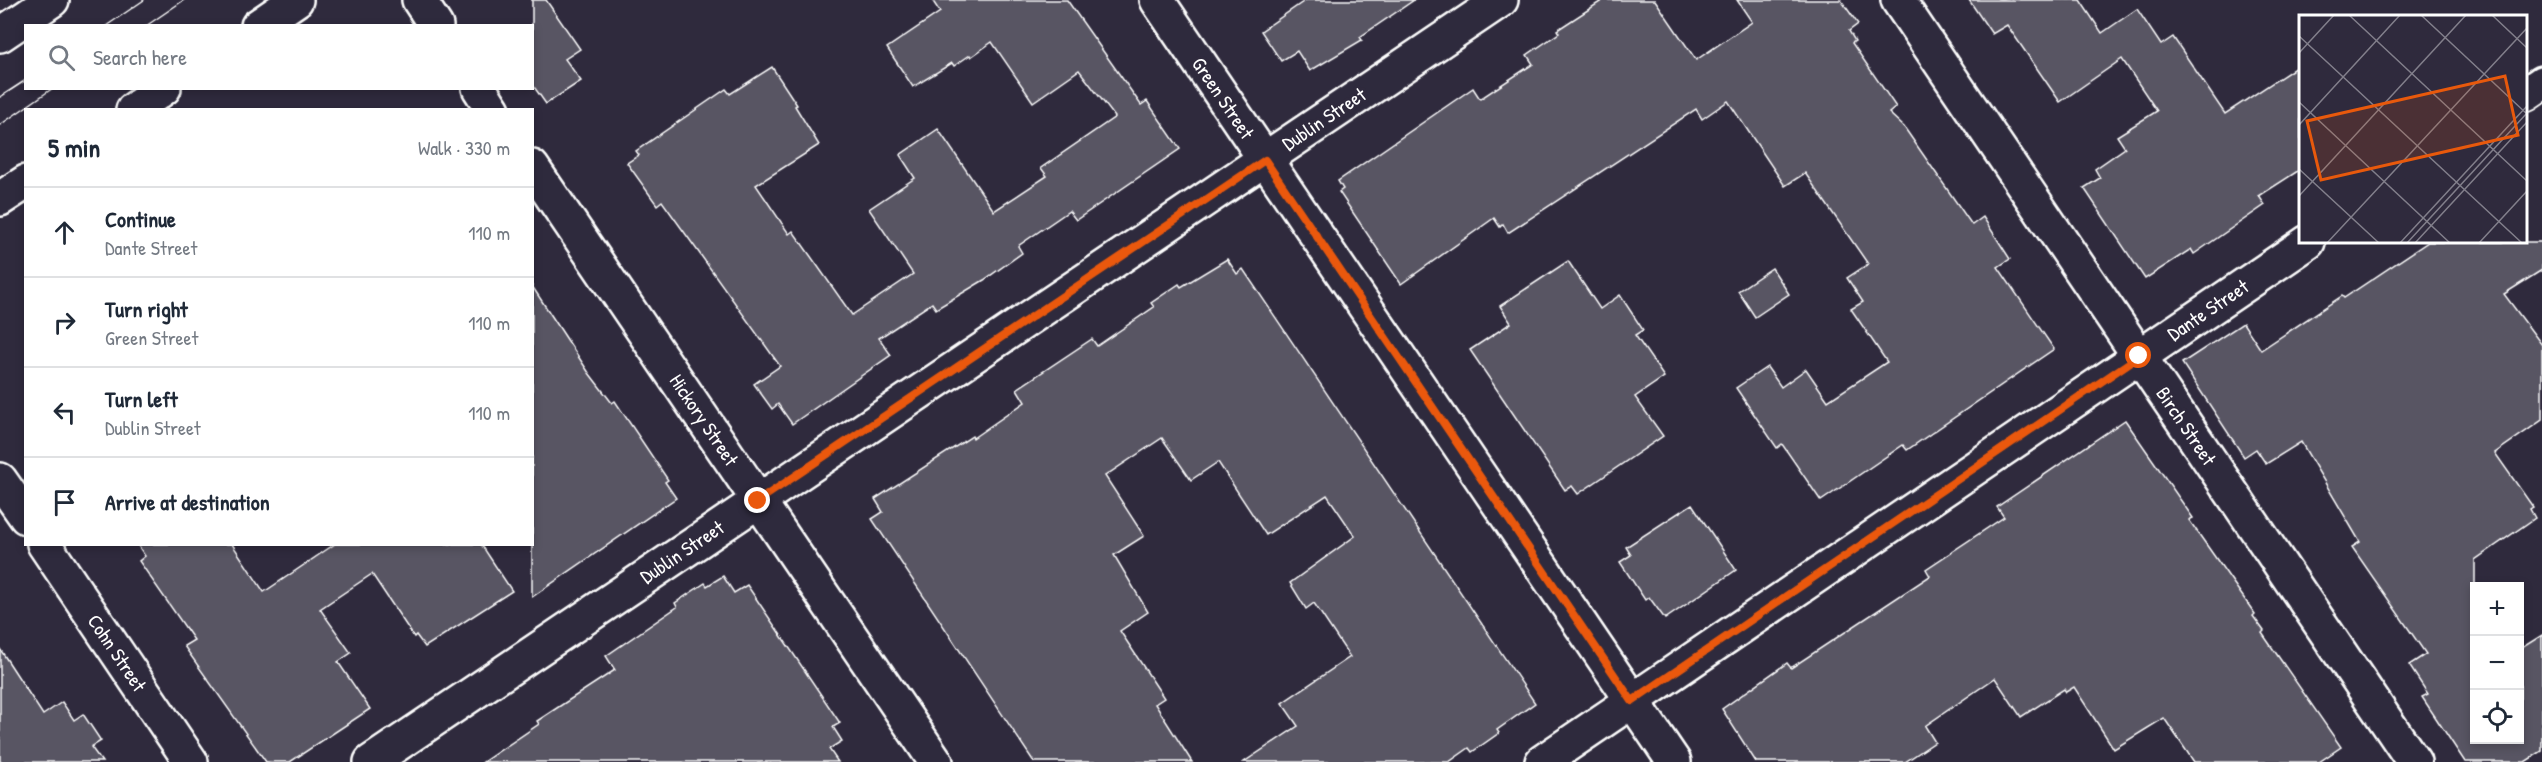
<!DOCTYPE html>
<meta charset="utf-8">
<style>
body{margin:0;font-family:"Patrick Hand",sans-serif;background:#f6f6f7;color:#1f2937}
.controls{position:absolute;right:18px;bottom:18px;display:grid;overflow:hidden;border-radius:0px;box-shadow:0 3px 9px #0003}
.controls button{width:54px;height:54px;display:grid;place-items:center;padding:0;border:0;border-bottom:2px solid #e0e1e3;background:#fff;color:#1f2937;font:30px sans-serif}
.stop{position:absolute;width:18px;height:18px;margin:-14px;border:4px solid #ea580c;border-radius:50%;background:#fff}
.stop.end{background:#ea580c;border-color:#fff;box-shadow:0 2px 6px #0008}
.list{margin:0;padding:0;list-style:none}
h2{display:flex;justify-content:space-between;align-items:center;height:78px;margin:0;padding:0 24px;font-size:26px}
h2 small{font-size:20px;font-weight:400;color:#747a83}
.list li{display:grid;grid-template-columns:39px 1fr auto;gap:18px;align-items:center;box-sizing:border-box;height:90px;padding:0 24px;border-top:2px solid #e0e1e3}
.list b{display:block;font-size:22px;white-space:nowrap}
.list p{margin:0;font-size:20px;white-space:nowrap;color:#747a83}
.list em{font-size:20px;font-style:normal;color:#747a83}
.icon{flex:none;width:33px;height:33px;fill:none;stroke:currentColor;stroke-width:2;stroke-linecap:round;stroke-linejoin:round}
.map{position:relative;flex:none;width:2542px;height:762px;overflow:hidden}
.search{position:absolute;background:#fff;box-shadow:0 3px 9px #0003;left:24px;top:24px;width:510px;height:66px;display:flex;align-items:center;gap:15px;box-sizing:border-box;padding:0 21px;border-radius:0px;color:#747a83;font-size:22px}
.panel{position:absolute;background:#fff;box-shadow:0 3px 9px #0003;left:24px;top:108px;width:510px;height:438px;border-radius:0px}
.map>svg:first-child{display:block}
.building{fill:#595564;stroke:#fff;stroke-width:1.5}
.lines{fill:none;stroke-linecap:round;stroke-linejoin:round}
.minor-casing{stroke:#fff;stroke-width:38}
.secondary-casing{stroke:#fff;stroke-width:38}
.minor{stroke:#2f2a3d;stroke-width:33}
.secondary{stroke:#2f2a3d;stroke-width:33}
.tram{stroke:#fff;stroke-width:1.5}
.route{stroke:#ea580c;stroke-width:8}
.labels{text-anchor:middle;stroke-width:6;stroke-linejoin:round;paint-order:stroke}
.street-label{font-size:20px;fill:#fff;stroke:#2f2a3d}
.inset-road{fill:none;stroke:#827f8b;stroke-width:1.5}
.view{fill:#e8590c;fill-opacity:0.15;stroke:#e8590c;stroke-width:3}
.inset-edge{fill:none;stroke:#fff;stroke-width:3}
</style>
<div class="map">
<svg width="2542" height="762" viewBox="0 0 2542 762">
<rect width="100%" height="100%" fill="#2f2a3d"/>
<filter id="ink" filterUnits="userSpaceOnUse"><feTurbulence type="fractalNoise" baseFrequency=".0167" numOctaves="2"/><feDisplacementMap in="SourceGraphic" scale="12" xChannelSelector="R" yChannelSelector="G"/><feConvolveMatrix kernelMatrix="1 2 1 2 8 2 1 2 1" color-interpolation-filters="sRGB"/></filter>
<g filter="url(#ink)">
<g class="building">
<polygon points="532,0 546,0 580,49 565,59 581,81 546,104 532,84"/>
<polygon points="932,0 1067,0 1141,105 1147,101 1180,149 1076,220 1069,211 1018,246 1022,253 984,280 936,309 932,303 879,338 891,355 792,424 778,404 772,409 754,384 780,366 662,201 657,205 627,163 639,155 636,151 726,89 730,94 772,67 797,105 795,106 819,145 756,185 789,234 793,231 852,315 913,274 869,209 915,178 900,155 938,129 994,211 1047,176 1041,168 1115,117 1079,70 1033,102 992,42 971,57 970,55 954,66 952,63 913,87 887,48 940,12"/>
<polygon points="1306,0 1414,0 1360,37 1362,40 1310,71 1297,51 1281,61 1261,31"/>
<polygon points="1603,0 1655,0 1696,60 1752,22 1737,0 1841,0 1858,24 1849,31 1855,41 1852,43 1896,107 1889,113 1904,127 1972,225 1983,217 2010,259 1998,267 2054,349 1907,450 1903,445 1821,501 1782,444 1777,448 1736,388 1767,367 1781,387 1806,369 1828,401 1887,362 1851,309 1863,302 1847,278 1868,264 1805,173 1785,186 1728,101 1702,119 1696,109 1508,233 1503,224 1500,227 1494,218 1401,284 1339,192 1343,189 1338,181 1473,88 1480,99 1533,64 1527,55 1559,33 1557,30"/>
<polygon points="1969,0 2080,0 2102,33 2137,9 2161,45 2173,37 2225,114 2301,64 2301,169 2259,196 2265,205 2194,254 2191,249 2145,279 2084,188 2100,178 2095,169 2125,148 2117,136 2157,111 2122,59 2060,102 2007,25 1992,34"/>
<polygon points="2428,242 2542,242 2542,270 2504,294 2542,345 2542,420 2495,453 2533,507 2530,509 2535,518 2475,560 2475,740 2520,740 2520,649 2542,635 2542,751 2525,762 2465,762 2422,697 2428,694 2409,665 2426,654 2352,547 2360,542 2301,442 2266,464 2256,449 2244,457 2182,363 2243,323 2261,350 2342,296 2344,298"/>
<polygon points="1227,259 1237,274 1243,269 1535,703 1497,730 1499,733 1472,752 1469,748 1449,762 1244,762 1298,726 1282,703 1350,657 1314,603 1306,609 1290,583 1355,536 1327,495 1266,535 1218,462 1191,480 1162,438 1105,476 1144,536 1114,555 1148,612 1120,631 1164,698 1155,704 1192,762 1034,762 872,519 883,512 875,499 972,436 973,438 1025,402 1017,389 1092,339 1097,346 1154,307 1151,303 1179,284 1181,287"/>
<polygon points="1568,261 1600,309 1620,295 1643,330 1635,335 1664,377 1635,397 1663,436 1578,494 1572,486 1565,490 1470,350 1511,323 1500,306"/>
<polygon points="1772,268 1789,294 1755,317 1738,291"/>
<polygon points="532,286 589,373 612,403 615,401 668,480 665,482 676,498 532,597"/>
<polygon points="2125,420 2193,518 2189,520 2255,614 2253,616 2264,631 2262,633 2341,747 2319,762 2194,762 2164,718 2114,749 2074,687 2066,692 2064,689 2021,717 1995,678 1925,726 1935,742 1905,762 1756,762 1722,709 1787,663 1791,668 1930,576 1926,569 2004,517 1997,507"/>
<polygon points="1692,504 1736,570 1665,619 1649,597 1645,600 1620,562 1631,555 1626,547"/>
<polygon points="137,544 232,544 264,592 335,544 481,544 512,591 425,647 416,635 414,637 372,574 320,609 351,653 338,662 370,709 290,762 266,762 184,646 194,640 139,561 145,556"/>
<polygon points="723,576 734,593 747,585 840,723 833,727 842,741 829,749 838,762 483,762 539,724 537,721 615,670 606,656 677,607 675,603 705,583 707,586"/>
<polygon points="0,649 43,715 62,702 74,720 83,714 101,741 91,747 102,762 0,762"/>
</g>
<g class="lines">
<g class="minor-casing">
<g id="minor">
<polyline points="419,0 436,26"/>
<polyline points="1157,0 1674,762"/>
<polyline points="1898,0 2414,762"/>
<polyline points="479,88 493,110"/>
<polyline points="2526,94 2542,83"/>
<polyline points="532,167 936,762"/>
<polyline points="0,480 26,517"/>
<polyline points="44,544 191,762"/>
<polyline points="371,762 1501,0"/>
<polyline points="1542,762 2308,242"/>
</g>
</g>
<g class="secondary-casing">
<g id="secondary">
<polyline points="258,26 296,0"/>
<polyline points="0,35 52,0"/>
<polyline points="133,110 164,88"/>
<polyline points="0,199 26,182"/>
</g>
</g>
<use href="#minor" class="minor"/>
<use href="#secondary" class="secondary"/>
<g class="tram">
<polyline points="106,26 144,0"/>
<polyline points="146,26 184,0"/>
<polyline points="0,97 26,80"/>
<polyline points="0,125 53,88"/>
</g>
</g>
</g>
<g class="lines" filter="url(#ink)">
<polyline class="route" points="758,501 1265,160 1632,701 2139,356"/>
</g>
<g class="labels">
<g class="street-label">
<text transform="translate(1223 98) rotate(56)" y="7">Green Street</text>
<text transform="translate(1324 119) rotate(-34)" y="7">Dublin Street</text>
<text transform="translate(2208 310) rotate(-34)" y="7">Dante Street</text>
<text transform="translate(704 420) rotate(56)" y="7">Hickory Street</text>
<text transform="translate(2186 426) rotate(56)" y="7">Birch Street</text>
<text transform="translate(682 552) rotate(-34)" y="7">Dublin Street</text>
<text transform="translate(117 653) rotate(56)" y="7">Cohn Street</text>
</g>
</g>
<g transform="translate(2299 15)">
<rect width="228" height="228" fill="#2f2a3d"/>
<path class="inset-road" d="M50,0L228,166M122,0L228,99M193,0L228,33M0,21L223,228M0,38L35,0M0,87L151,228M0,110L101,0M0,154L80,228M0,181L167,0M28,228L228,13M101,228L228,91M108,228L228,98M116,228L228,107M180,228L228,176"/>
<path class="view" d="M206,61L219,120L22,165L8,106Z"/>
<rect width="228" height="228" class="inset-edge"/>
</g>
</svg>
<div class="controls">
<button>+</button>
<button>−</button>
<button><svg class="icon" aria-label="locate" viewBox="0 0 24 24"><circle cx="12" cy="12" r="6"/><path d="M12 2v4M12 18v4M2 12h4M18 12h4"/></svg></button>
</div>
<div class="stop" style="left:2139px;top:356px"></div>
<div class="stop end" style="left:758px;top:501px"></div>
<div class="search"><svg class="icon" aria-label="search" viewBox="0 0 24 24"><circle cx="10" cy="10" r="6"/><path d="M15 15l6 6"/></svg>Search here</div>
<section class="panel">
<h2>5 min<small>Walk · 330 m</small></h2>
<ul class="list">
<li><svg class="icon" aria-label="ahead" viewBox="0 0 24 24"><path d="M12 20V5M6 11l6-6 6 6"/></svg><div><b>Continue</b><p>Dante Street</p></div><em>110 m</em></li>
<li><svg class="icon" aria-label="right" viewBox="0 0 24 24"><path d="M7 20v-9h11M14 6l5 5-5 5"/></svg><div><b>Turn right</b><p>Green Street</p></div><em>110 m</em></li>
<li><svg class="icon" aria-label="left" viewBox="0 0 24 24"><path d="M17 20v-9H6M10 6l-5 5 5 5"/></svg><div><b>Turn left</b><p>Dublin Street</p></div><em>110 m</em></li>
<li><svg class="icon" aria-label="arrive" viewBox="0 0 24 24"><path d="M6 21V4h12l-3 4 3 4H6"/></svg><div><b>Arrive at destination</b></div></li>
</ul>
</section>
</div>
